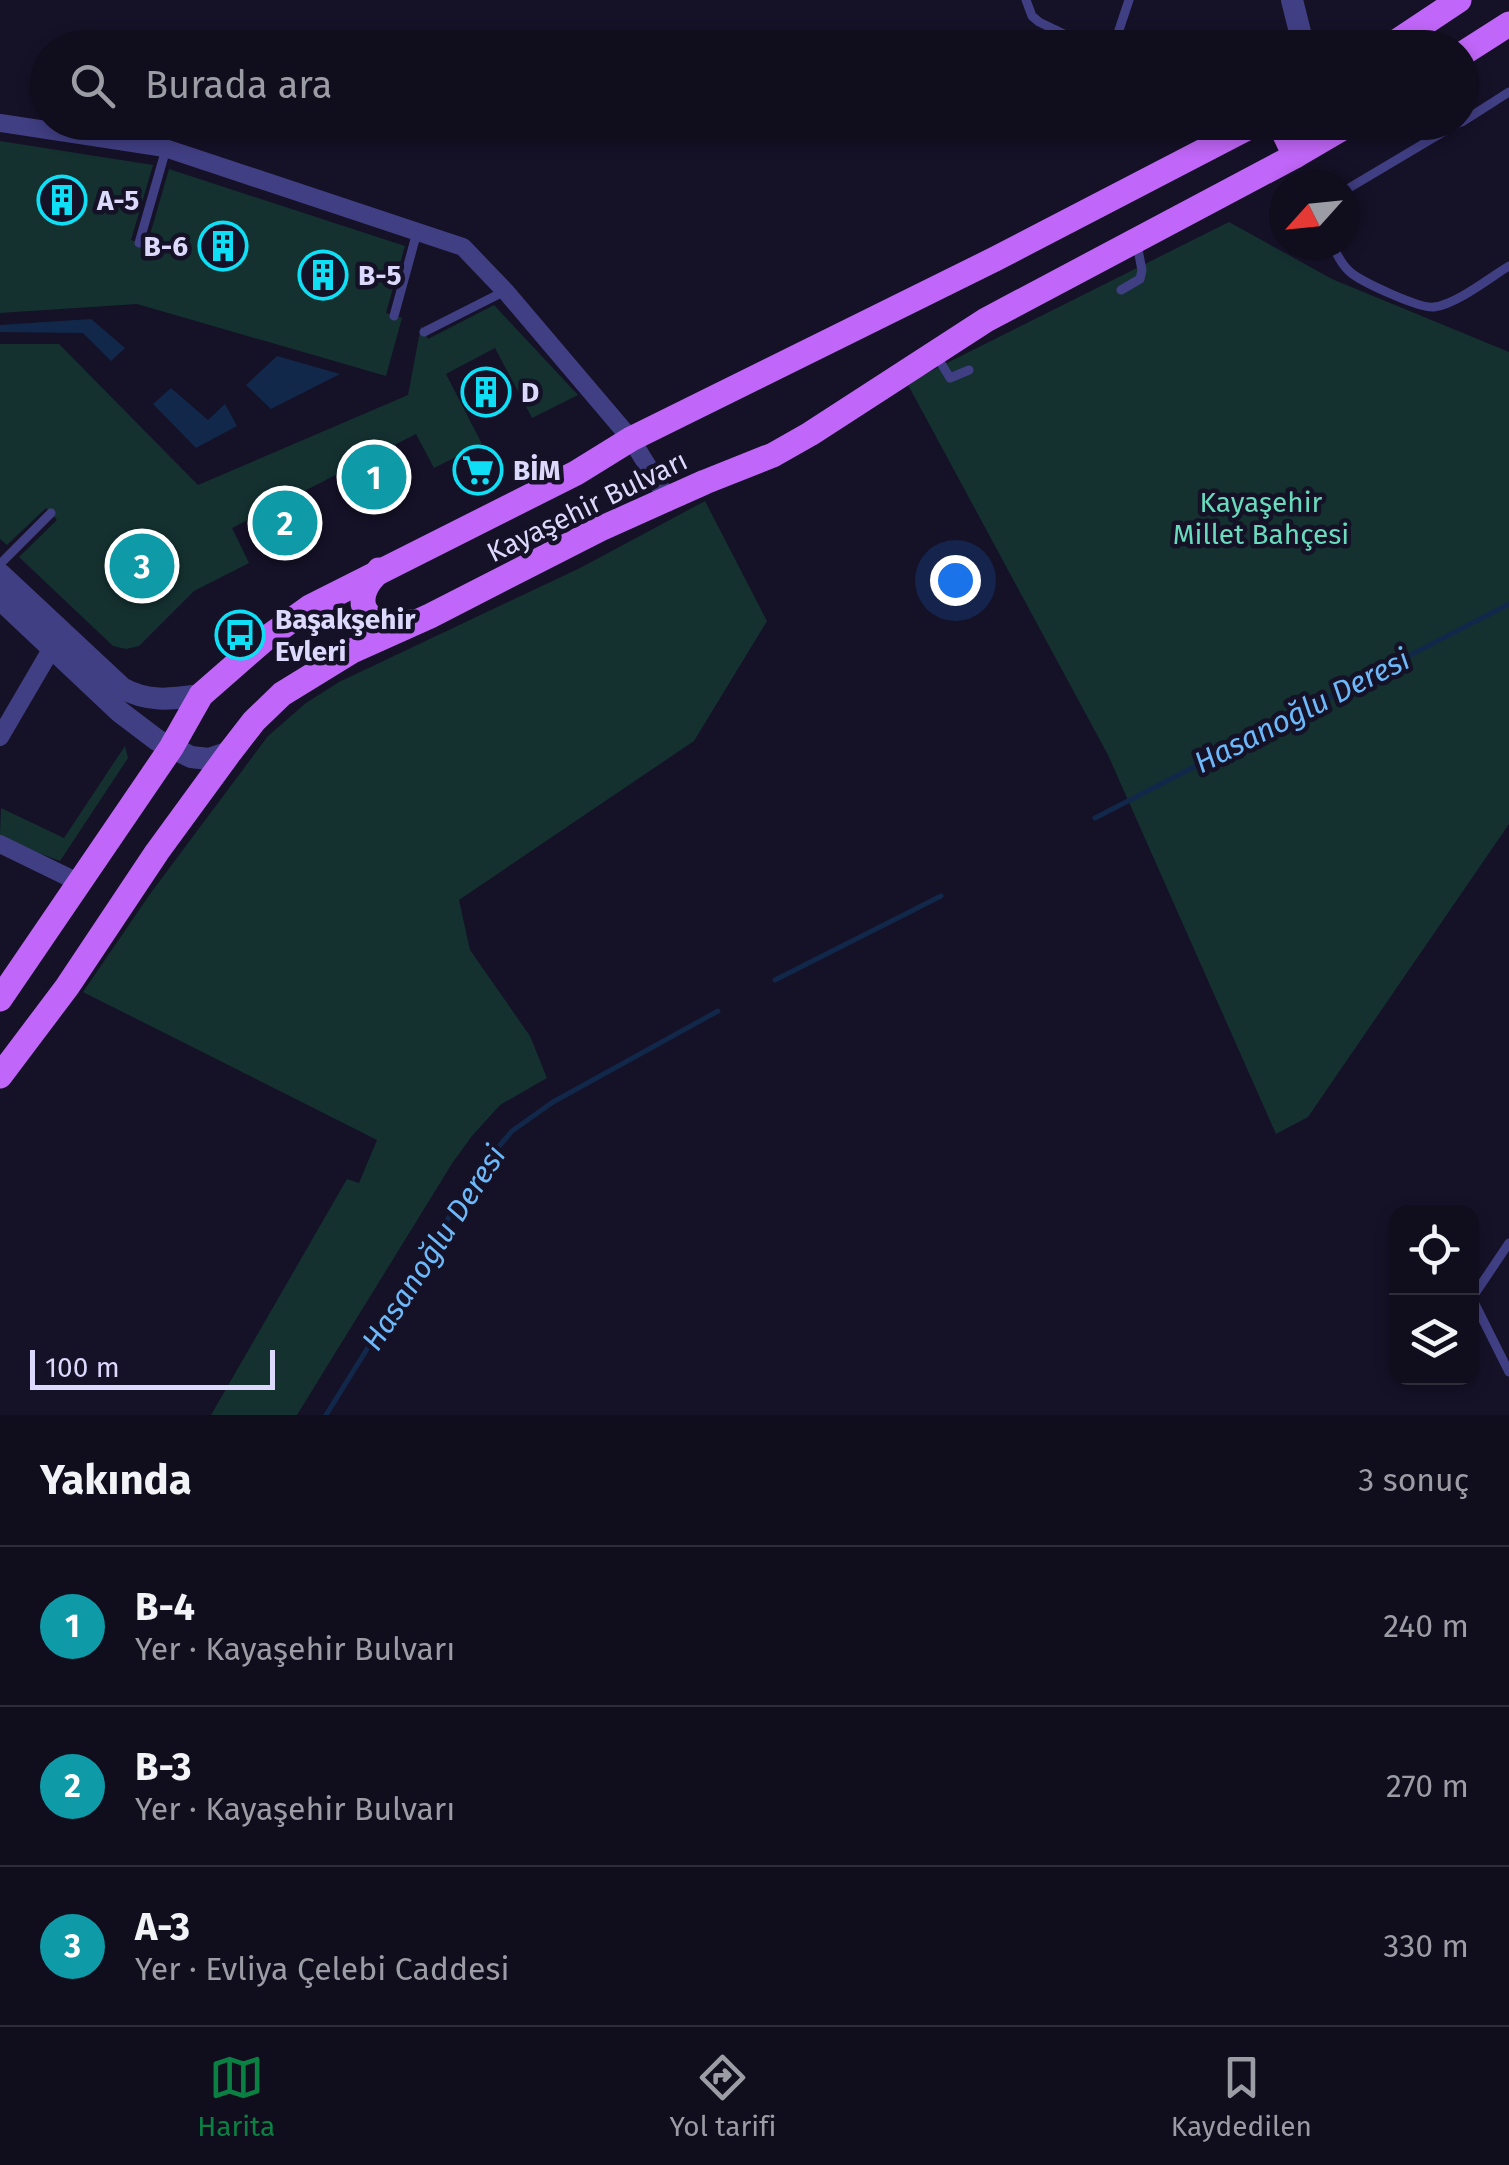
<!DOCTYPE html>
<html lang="tr">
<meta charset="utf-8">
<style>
body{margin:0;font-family:"Fira Sans",sans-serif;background:#191626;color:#f1f3f6}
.controls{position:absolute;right:30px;bottom:30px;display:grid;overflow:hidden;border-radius:20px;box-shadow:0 5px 15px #0003}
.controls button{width:90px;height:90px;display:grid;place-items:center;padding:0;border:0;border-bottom:2px solid #302d3b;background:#100d1d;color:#f1f3f6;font:50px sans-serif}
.compass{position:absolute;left:1269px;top:170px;width:90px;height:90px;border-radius:50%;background:#100d1d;box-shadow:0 5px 15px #0003;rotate:243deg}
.scale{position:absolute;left:30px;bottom:25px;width:245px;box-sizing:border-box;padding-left:10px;border:5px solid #ddd9fd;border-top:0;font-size:28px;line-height:35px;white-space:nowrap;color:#ddd9fd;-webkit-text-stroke:8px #151127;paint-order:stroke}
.you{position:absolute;left:955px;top:580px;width:35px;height:35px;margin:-25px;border:8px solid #fff;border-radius:50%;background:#1a73e8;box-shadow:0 0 0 15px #1a73e833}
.badge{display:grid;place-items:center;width:65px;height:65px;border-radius:50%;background:#0b8043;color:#fff;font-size:32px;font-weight:700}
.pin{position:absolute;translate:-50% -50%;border:5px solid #fff;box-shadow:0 2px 10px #0006}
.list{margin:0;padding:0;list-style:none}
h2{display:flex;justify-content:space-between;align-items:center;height:130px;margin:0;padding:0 40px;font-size:42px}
h2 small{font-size:32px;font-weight:400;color:#9c9ca4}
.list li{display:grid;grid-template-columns:65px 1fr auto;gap:30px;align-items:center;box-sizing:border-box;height:160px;padding:0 40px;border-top:2px solid #302d3b}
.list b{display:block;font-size:38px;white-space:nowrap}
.list p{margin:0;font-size:32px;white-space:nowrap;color:#9c9ca4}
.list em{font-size:32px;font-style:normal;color:#9c9ca4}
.icon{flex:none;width:55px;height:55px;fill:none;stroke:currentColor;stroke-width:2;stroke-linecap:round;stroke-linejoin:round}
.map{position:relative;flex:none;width:1509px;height:1415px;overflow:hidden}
.search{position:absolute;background:#100d1d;box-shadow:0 5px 15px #0003;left:30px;right:30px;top:30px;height:110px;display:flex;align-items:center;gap:25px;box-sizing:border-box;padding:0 35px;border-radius:55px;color:#9c9ca4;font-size:38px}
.sheet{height:610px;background:#100d1d}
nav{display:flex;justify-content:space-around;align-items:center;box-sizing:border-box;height:140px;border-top:2px solid #302d3b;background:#100d1d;font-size:28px;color:#9c9ca4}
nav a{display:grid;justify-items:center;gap:5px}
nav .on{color:#0b8043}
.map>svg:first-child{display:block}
.green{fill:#143130}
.water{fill:#11284b}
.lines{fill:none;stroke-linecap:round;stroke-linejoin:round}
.stream{stroke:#11284b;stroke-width:5}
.service{stroke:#413f84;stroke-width:9}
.minor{stroke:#413f84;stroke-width:18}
.tertiary{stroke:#413f84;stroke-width:22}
.primary{stroke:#c066f8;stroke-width:25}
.labels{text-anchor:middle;stroke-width:9;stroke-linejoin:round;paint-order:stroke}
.poi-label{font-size:28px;font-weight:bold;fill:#ddd9fd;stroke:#151127;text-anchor:start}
.park-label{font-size:28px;fill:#68dbbd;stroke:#151127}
.street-label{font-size:28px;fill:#ddd9fd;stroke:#151127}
.water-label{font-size:30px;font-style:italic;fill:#6cb8f8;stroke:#151127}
</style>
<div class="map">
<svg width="1509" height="1415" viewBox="0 0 1509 1415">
<rect width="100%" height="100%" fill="#151127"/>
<g class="green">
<polygon points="0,141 153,165 131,240 147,245 169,169 405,246 386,313 402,318 386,376 137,304 0,313"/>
<polygon points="1229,222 1332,279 1509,352 1509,824 1308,1117 1276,1134 1108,755 907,383"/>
<polygon points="494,305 578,395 532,418 495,348 446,374 482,444 434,468 416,434 232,528 249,563 194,591 139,646 126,649 113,646 19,557 57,520 46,508 7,545 0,539 0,344 59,344 198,485 408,395 421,326 428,339"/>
<polygon points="705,501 767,621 694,741 459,900 470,950 530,1036 547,1078 500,1105 472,1136 453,1162 297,1415 211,1415 347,1179 359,1183 377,1140 83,992 150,894 268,736 306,703 339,682 580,568"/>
<polygon points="125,746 128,758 60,861 7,841 0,835 1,808 64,838"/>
</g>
<g class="water">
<polygon points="91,319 125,348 111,361 83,333 0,332 0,325"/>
<polygon points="277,356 340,374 271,409 246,385"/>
<polygon points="171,388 208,420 225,404 237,426 196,448 153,404"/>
</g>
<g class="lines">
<g class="stream">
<polyline points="1095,818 1509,604"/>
<polyline points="775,980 941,896"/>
<polyline points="326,1415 477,1172 512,1131 553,1102 718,1011"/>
</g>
<g class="service">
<polyline points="1026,0 1032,16 1039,22 1093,48"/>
<polyline points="1113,48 1129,0"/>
<polyline points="1462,122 1509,92"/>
<polyline points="1344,191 1460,122"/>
<polyline points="139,243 166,149"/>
<path d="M1332,245C1337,254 1341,264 1349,271C1359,281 1420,309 1434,307C1457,304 1489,278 1509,266"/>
<polyline points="1121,290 1140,279 1142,270 1137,245"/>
<polyline points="394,316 417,232"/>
<polyline points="424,332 505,291"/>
<polyline points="936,355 950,378 969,370"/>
<polyline points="0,564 51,513"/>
<polyline points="1509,1243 1472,1298 1509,1372"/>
</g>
<g class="minor">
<polyline points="0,123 165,148 463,247 507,293 631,439 668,499"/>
<polyline points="0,737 52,648"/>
<polyline points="0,844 78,882"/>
</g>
<g class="tertiary">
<polyline points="1292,0 1304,48"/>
<path d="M0,574L122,688C149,703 172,699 201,695"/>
<polyline points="0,599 120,712 157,740 191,757 209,759 230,752"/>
</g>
<g class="primary">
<polyline points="1387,48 1459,0"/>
<polyline points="1462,54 1509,24"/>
<polyline points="1279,122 1295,156"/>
<path d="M379,570C376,575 371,579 368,584C350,615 383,630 410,622"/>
<polyline points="0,999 171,748 201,695 264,640 310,607 576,473 631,439 995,259 1259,122"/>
<polyline points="0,1076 67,987 157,852 230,752 254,721 282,694 352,651 430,616 600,529 705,482 773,455 810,434 986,320 1295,156 1353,122"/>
</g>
</g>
<defs>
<g id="building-ring" transform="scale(2.5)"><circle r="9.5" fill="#151127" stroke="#0fdef4" stroke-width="1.5"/><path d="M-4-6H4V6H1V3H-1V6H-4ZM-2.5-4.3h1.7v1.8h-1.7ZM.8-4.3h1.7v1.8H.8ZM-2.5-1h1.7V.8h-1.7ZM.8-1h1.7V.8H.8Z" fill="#0fdef4"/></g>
<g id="supermarket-ring" transform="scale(2.5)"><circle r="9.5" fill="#151127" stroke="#0fdef4" stroke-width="1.5"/><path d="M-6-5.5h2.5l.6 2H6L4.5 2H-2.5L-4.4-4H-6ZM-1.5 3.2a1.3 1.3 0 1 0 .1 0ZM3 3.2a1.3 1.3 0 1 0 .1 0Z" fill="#0fdef4"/></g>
<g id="bus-ring" transform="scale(2.5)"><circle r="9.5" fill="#151127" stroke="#0fdef4" stroke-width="1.5"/><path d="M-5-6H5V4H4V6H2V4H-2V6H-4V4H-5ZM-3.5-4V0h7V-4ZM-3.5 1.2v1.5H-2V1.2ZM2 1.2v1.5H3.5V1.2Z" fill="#0fdef4"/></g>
</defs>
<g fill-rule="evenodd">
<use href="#building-ring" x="62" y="200"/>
<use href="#building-ring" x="223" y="246"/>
<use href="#building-ring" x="323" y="275"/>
<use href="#building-ring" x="486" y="392"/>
<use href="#supermarket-ring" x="478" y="470"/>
<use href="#bus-ring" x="240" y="635"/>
</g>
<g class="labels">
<g class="poi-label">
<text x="97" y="210">A-5</text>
<text x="188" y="256" text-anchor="end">B-6</text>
<text x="358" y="285">B-5</text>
<text x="521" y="402">D</text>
<text x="513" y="480">BİM</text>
<text x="275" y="629">Başakşehir<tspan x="275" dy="32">Evleri</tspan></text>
</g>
<g class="park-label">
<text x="1261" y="512">Kayaşehir<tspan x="1261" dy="32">Millet Bahçesi</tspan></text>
</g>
<g class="street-label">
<text transform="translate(587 506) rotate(-26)" y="10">Kayaşehir Bulvarı</text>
</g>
<g class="water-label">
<text transform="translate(1302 711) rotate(-27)" y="10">Hasanoğlu Deresi</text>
<text transform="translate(434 1248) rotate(-57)" y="10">Hasanoğlu Deresi</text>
</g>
</g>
</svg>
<div class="controls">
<button><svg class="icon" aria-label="locate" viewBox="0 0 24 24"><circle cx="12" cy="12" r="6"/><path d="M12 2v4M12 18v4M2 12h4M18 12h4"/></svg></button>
<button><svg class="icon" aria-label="layers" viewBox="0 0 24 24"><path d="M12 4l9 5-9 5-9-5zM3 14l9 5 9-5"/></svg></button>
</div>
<svg class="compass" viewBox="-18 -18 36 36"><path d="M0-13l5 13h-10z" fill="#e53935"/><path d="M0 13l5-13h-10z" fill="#9c9ca4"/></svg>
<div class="scale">100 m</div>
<div class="you"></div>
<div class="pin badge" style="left:374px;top:477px;background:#0f9aa8">1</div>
<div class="pin badge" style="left:285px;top:523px;background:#0f9aa8">2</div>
<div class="pin badge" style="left:142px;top:566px;background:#0f9aa8">3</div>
<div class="search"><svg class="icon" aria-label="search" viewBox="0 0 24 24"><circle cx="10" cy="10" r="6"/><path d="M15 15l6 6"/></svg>Burada ara</div>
</div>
<section class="sheet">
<h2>Yakında<small>3 sonuç</small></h2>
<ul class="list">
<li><span class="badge" style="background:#0f9aa8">1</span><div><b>B-4</b><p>Yer · Kayaşehir Bulvarı</p></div><em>240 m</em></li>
<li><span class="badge" style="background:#0f9aa8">2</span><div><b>B-3</b><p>Yer · Kayaşehir Bulvarı</p></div><em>270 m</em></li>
<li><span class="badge" style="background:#0f9aa8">3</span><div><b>A-3</b><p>Yer · Evliya Çelebi Caddesi</p></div><em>330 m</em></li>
</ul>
</section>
<nav>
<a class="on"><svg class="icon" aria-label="map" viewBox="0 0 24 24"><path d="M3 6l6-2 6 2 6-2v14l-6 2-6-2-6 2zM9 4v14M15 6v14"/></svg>Harita</a>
<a><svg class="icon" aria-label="directions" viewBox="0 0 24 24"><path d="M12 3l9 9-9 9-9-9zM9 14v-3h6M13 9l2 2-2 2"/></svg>Yol tarifi</a>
<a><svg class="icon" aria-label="saved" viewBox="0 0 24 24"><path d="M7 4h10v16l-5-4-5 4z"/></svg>Kaydedilen</a>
</nav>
